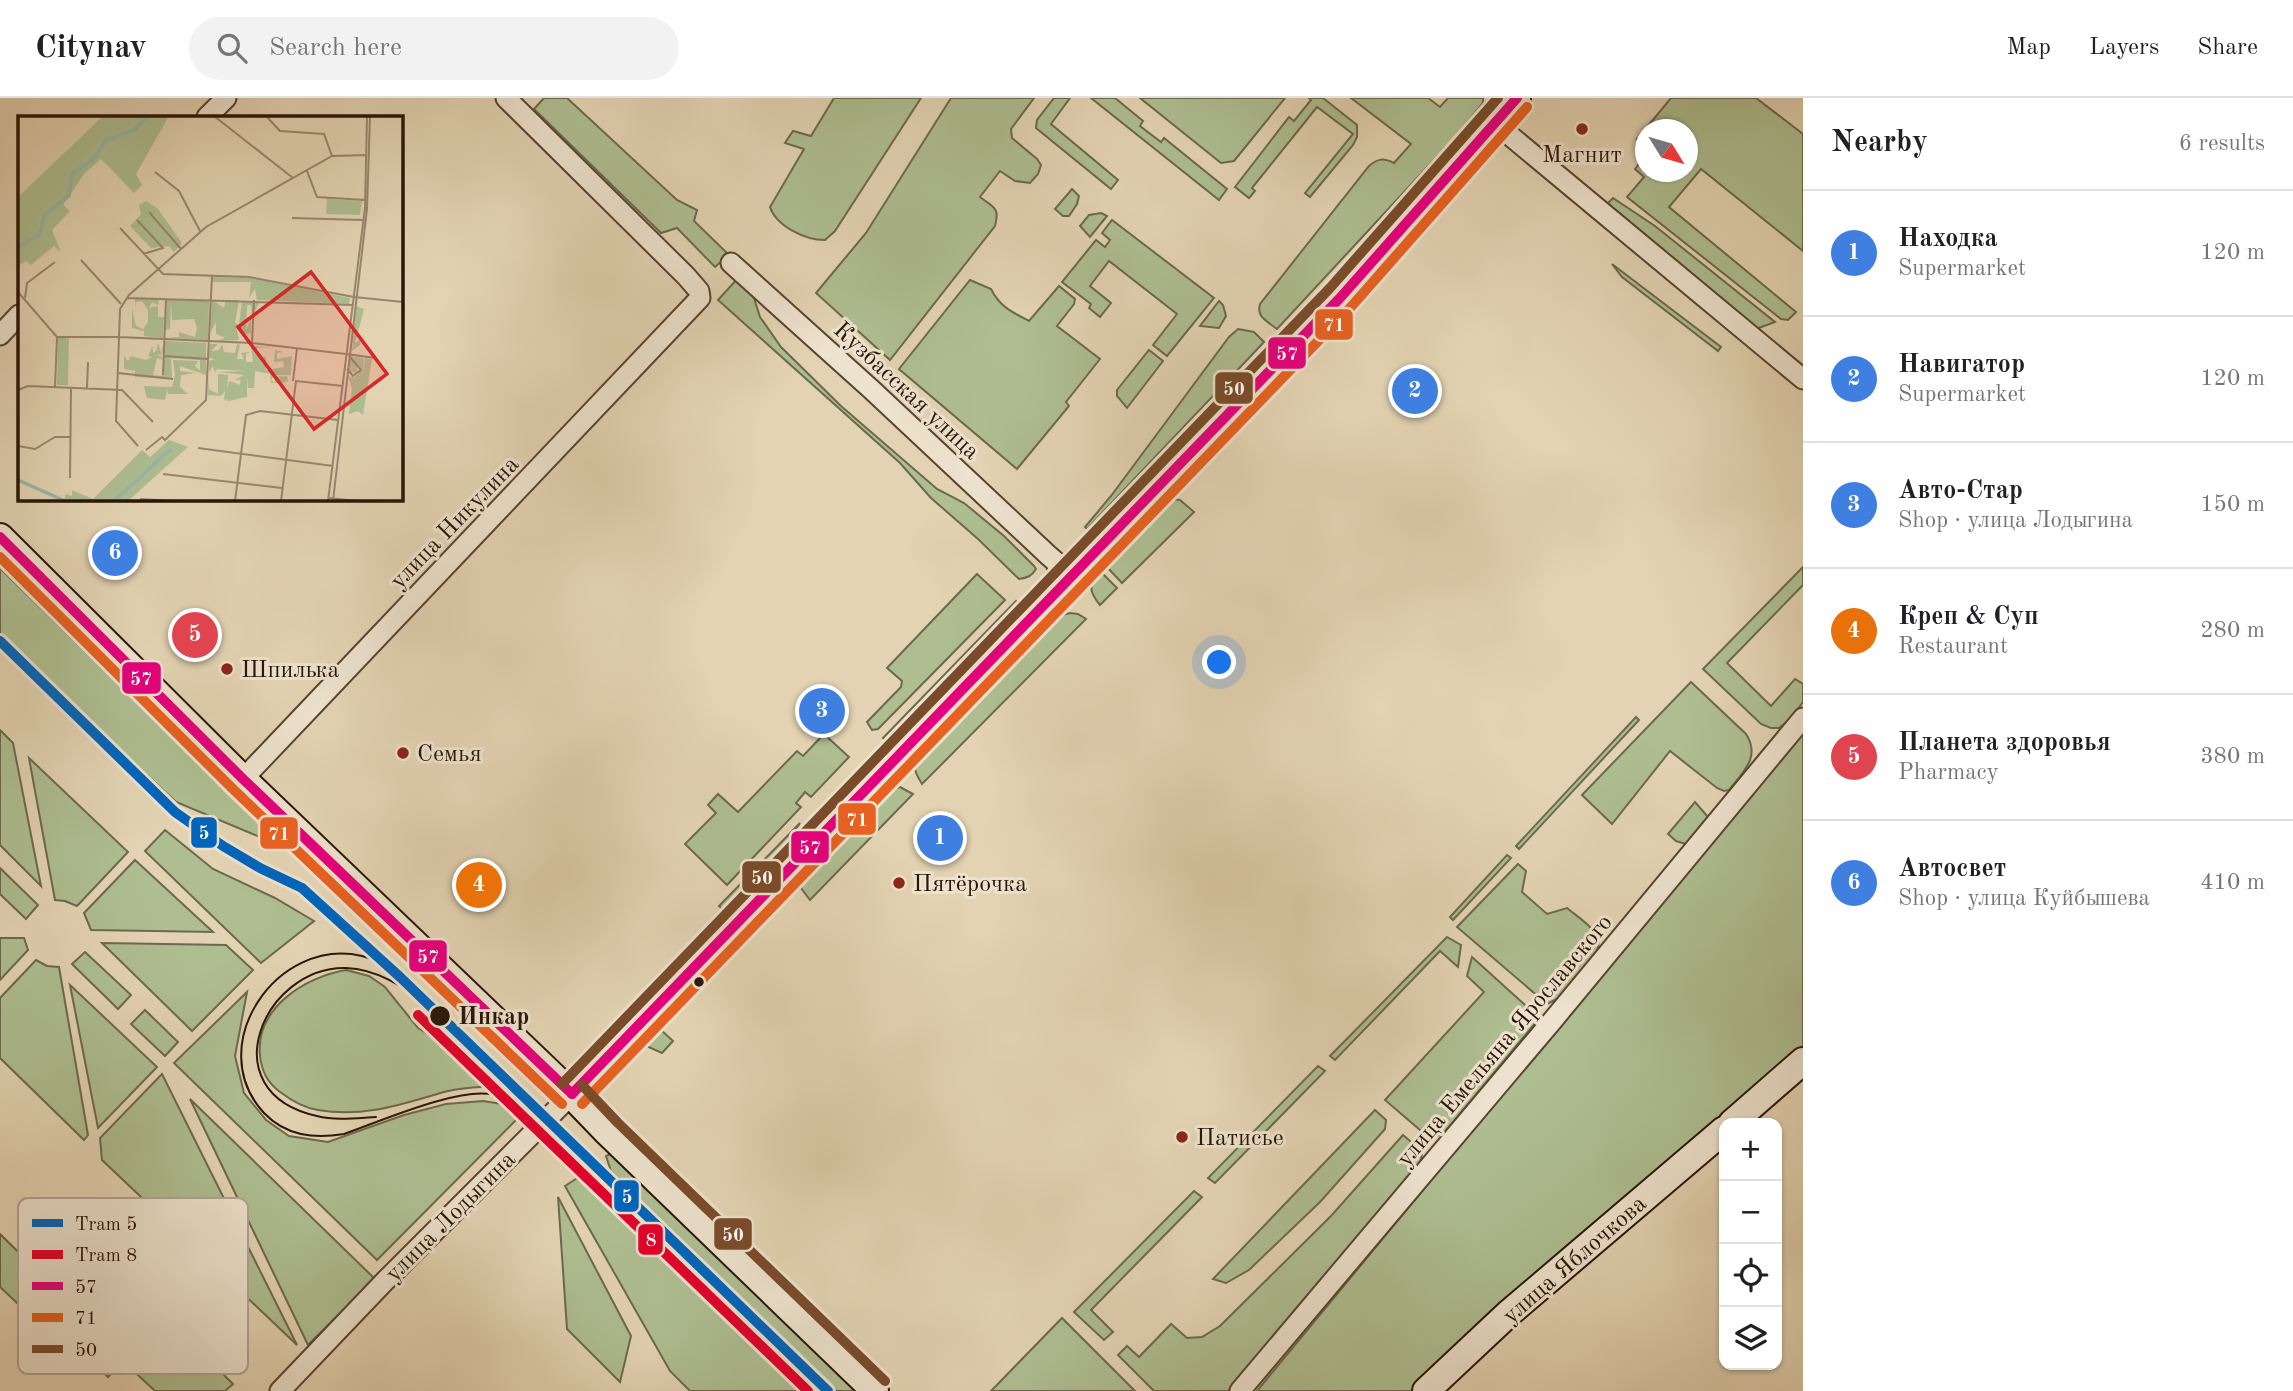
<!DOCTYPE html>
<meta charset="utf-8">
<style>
body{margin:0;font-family:"Old Standard TT",serif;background:#f2f2f2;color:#202124}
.controls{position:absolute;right:21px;bottom:21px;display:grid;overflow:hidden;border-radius:14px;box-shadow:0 2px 5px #0004}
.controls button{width:63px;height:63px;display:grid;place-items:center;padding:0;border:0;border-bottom:2px solid #e0e0e0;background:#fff;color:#202124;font:35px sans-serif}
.compass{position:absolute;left:1635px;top:21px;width:63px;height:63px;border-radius:50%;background:#fff;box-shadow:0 2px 5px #0004;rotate:127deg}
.you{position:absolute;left:1220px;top:565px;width:24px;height:24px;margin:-18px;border:5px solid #fff;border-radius:50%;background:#1a73e8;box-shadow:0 0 0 10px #1a73e833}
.badge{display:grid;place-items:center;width:46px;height:46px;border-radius:50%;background:#0b8043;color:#fff;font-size:23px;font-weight:700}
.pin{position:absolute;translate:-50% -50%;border:4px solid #fff;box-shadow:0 2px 7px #0006}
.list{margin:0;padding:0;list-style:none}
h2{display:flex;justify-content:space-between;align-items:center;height:91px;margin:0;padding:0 28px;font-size:30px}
h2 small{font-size:23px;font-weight:400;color:#757577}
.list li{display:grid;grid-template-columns:46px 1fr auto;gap:21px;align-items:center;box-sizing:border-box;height:126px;padding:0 28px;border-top:2px solid #e0e0e0}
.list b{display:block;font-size:26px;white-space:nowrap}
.list p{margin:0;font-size:23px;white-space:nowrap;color:#757577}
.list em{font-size:23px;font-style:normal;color:#757577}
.icon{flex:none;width:38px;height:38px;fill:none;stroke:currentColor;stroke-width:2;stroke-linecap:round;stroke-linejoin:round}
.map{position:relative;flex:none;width:1803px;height:1293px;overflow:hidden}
header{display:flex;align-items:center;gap:42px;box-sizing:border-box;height:98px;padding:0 35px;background:#fff;border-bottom:2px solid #e0e0e0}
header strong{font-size:33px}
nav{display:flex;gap:38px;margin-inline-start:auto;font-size:24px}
.search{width:490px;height:63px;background:#f2f2f2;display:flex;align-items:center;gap:18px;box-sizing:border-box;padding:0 24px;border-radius:38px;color:#757577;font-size:26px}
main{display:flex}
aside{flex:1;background:#fff}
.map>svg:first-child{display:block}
.green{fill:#aebe91;stroke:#6c6a4c;stroke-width:2}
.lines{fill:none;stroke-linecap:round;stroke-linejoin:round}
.street-casing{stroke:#584432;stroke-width:23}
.secondary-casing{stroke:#2a1508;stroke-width:30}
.street{stroke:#ede2cd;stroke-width:19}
.secondary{stroke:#ede2cd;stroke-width:26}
.tram{stroke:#2a1508;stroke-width:2}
.bus-1-casing{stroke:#ede2cd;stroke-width:16}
.bus-2-casing{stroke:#ede2cd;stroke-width:16}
.bus-3-casing{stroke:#ede2cd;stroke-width:16}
.bus-1{stroke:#e5007d;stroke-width:10}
.bus-2{stroke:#e86121;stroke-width:10}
.bus-3{stroke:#7a4b2a;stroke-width:10}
.tram-1-casing{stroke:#ede2cd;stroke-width:16}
.tram-2-casing{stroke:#ede2cd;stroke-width:16}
.tram-1{stroke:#0065bd;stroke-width:10}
.tram-2{stroke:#e4002b;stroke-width:10}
.poi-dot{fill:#8f2418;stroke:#ede2cd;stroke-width:2.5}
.bus-dot{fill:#2a1508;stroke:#ede2cd;stroke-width:2.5}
.labels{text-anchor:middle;stroke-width:6;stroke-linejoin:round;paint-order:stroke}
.poi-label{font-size:24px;fill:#2a1508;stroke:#ede2cd;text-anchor:start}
.street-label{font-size:24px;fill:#2a1508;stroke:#ede2cd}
.stop-label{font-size:24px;font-weight:bold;fill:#2a1508;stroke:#ede2cd;text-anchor:start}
.inset-river{fill:none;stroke:#96b8a9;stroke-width:3.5}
.inset-road{fill:none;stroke:#99876e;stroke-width:2}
.view{fill:#d62828;fill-opacity:0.15;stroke:#d62828;stroke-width:3.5}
.inset-edge{fill:none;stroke:#2a1508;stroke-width:3.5}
.key{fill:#ede2cd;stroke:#b2a492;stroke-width:2}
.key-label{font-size:19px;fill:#2a1508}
.line-badge{stroke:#ede2cd;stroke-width:2.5}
.badge-label{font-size:19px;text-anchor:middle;font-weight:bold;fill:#fff}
</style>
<header>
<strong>Citynav</strong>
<div class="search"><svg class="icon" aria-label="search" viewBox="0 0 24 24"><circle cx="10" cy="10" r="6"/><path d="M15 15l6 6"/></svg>Search here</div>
<nav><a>Map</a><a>Layers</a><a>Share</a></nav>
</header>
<main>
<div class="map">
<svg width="1803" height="1293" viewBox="0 0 1803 1293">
<rect width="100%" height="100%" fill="#e3d3b2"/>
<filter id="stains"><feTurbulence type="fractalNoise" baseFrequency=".00286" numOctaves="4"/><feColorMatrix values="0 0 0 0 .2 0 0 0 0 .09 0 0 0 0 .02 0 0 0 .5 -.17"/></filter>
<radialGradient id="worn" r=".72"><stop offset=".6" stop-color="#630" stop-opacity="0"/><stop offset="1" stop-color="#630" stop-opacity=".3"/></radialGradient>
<g class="green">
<polygon points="544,0 567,0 677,102 697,112 694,123 729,157 715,169 677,130 661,135 534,11"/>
<path d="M834,0H921L835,133L825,142C805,142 776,128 770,109L804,51L785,45L793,33L811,38Z"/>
<path d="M951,0H1034L1011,31L1012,40L1037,61L1041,67L1038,76L1030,85L1015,83L1000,73L980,99C994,110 1000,109 995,128L890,262L816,195L866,135Z"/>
<polygon points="1054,0 1070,0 1051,26 1118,82 1111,91 1036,30 1037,22"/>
<polygon points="1091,0 1115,0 1143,23 1140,28 1161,44 1164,40 1227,91 1219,102"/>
<polygon points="1140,0 1285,0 1234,63 1221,65"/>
<polygon points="1309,0 1323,0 1357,27 1357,39 1353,47 1310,99 1305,95 1353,36 1317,9 1252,90 1255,93 1249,100 1235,89 1289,19 1294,23 1311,2"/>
<path d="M1351,0H1428L1440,9L1448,0H1483V5L1456,38L1277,231C1267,223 1256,219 1260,206L1369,68C1378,60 1384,60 1394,65L1411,46Z"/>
<polygon points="1671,0 1756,0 1803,36 1803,153 1701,71 1669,109 1796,214 1788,222 1781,221 1627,99 1644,79 1635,71 1645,58 1646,74 1688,74 1688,32 1646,32 1645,47 1637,41"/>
<polygon points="1072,91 1079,98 1077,106 1069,118 1063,118 1055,111"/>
<polygon points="1613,100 1655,128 1775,224 1756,231 1606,107"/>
<polygon points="1101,115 1107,118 1090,139 1080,128 1089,117"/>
<polygon points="1112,122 1214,200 1167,258 1153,247 1177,216 1109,163 1090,188 1111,205 1100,219 1089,210 1091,206 1062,184 1096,142 1105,149 1110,142 1102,135"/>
<polygon points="1612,166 1721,249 1718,253 1622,179"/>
<path d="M739,179L751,191L760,219L781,249L841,308L937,391L964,405L1004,438L1034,468L1036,471C1032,478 1027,480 1019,481L978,441L931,400L900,365L718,202Z"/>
<path d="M970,182L991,191C1000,209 1012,214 1029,223L1059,188L1075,201L1074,206L1057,228L1100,261L1066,304L1069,308L1017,371L899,271Z"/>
<polygon points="1219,203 1223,207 1226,218 1219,230 1200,228"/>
<polygon points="1238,231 1254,234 1264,244 1087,431 1085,429 1111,398 1229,239"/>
<polygon points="1149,252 1163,263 1127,310 1117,298 1117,292"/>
<polygon points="1170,401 1180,402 1194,414 1122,485 1105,467"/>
<polygon points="1803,469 1803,487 1727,565 1771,608 1795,581 1803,586 1803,604 1789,622 1779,630 1771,630 1761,626 1703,571"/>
<polygon points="0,470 284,749 176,704 0,538"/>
<path d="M1100,473L1117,490L1100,507C1089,494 1088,486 1100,473Z"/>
<polygon points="977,476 1005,502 878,631 872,632 867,624 901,589 902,583 887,570"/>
<polygon points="1016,503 1024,511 890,646 883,640"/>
<path d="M1070,515L1078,516L1086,521L922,686C916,676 912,670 918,660L1051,523L1059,518Z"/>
<path d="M1691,584L1746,636C1761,659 1743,674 1729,692L1724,693L1717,690L1670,653L1612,726L1582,697Z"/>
<polygon points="1636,619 1639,622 1519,751 1516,748"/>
<polygon points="0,632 13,645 41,788 0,747"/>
<polygon points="1803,632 1803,948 1442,1263 1412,1293 1257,1293"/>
<polygon points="824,636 849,659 811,699 805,694 796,705 801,709 727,787 685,746 716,715 708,707 718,696 738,714 797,653 803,658"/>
<polygon points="29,660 128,754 77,808 65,803 55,802"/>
<polygon points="900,689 913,696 810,802 801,790 804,776 885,693"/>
<polygon points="1695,704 1708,719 1686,746 1676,743 1668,736"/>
<polygon points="800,725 778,760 729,809 721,810 719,808"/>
<polygon points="165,732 213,771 275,800 314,823 261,865 145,753"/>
<polygon points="1507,757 1511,760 1453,822 1450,819"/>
<polygon points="135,762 213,834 91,832 84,815"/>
<path d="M1518,766L1526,773L1522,794L1547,816L1567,810C1580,821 1607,836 1596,855L1559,900L1547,906L1457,829Z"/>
<polygon points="0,770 38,807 26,821 0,796"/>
<polygon points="1447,839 1461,847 1458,869 1440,853 1335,962 1330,958"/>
<polygon points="0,840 24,840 28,852 0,882"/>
<polygon points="102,845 226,847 253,872 192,933"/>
<polygon points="85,854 131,897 118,911 72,866"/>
<polygon points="1472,859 1535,916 1538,922 1444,1035 1434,1039 1427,1038 1385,1002 1484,894 1467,878"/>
<polygon points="36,862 47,868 59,869 88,1037 84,1042 0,960 0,900"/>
<path d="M346,872L369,878L385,889L418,930L437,941L487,988C473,990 458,990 444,994C402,1006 364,1020 318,1012C304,1010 292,1003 280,994C267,984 262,974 260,958C255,910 305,879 346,872Z"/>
<polygon points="70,887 157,969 98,1030"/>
<polygon points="247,894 235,958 244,995 266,1022 289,1038 328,1044 404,1017 446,1006 483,1003 502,1006 518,1020 377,1162 174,965"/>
<polygon points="145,912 178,944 165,958 131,926"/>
<polygon points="660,931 673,943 662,955 644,947"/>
<polygon points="1318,968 1325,973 1215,1085 1208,1080"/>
<polygon points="162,976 297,1247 102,1062 100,1040"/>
<polygon points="190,1001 375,1181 308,1247"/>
<polygon points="1375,1012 1386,1022 1385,1031 1320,1104 1249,1172 1226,1185 1213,1181"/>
<polygon points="1403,1037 1417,1049 1422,1056 1420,1066 1228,1293 1154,1293 1118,1257 1127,1248 1139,1259 1171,1226 1187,1240 1202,1239 1220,1228 1331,1118"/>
<polygon points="617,1053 865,1293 837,1293 611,1073 606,1058"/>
<polygon points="582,1077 633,1128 637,1129 804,1293 690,1293 670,1273 565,1088"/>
<polygon points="1194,1093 1202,1099 1091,1212 1113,1234 1104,1242 1074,1214"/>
<polygon points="558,1099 631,1238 620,1284 567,1231"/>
<polygon points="0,1136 43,1178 38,1191 57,1205 38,1223 33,1220 0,1189"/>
<polygon points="127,1182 233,1286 225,1293 155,1293 123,1263 108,1279 69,1242"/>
<polygon points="1062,1220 1135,1293 991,1293"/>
</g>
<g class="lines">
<g class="street-casing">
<g id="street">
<polyline points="207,19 226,0"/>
<polyline points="1496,26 1803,281"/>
<polyline points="731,165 872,292 1048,457 1056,464 1063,490"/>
<polyline points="0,237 19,217"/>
<polyline points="243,681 700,200 699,193 686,178 506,0"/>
<polyline points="280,1293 385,1183 572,996"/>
<polyline points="1240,1293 1553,922 1803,620"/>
</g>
</g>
<g class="secondary-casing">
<g id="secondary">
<polyline points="0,439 243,681 555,980 608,1035 875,1293"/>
<polyline points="572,996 1340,200 1517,0"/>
<polyline points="1732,1025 1803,963"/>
<polyline points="1426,1293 1508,1216 1724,1032"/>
</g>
</g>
<use href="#street" class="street"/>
<use href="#secondary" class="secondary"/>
<g class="tram">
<path d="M400,879C388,871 376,861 362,858C277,838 202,948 264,1015C286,1038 314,1041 344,1036C379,1024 460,988 494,997C507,1000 517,1007 528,1014"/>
<path d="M376,1019C357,1020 336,1023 317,1018C209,994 264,868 346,870C378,871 403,889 428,907"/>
</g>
<g class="bus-1-casing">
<g id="bus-1">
<polyline points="0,439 243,681 572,996"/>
<polyline points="572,996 1340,200 1517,0"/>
</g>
</g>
<g class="bus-2-casing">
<g id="bus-2">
<polyline points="0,459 233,691 562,1006"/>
<polyline points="582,1006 1350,210 1527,9"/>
</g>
</g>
<g class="bus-3-casing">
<g id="bus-3">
<polyline points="562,986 1330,190 1498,0"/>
<polyline points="582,987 618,1025 885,1283"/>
</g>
</g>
<use href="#bus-1" class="bus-1"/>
<use href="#bus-2" class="bus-2"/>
<use href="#bus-3" class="bus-3"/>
<g class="tram-1-casing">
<polyline id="tram-1" points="0,543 175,714 223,748 260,770 302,790 400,879 828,1293"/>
</g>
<g class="tram-2-casing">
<polyline id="tram-2" points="418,917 808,1293"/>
</g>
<use href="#tram-1" class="tram-1"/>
<use href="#tram-2" class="tram-2"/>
</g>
<g class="poi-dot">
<circle cx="1582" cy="31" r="7"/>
<circle cx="227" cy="571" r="7"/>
<circle cx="403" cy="655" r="7"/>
<circle cx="899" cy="785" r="7"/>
<circle cx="1182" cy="1039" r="7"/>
</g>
<g class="bus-dot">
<circle cx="699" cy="884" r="6"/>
<circle cx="440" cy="918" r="11"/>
</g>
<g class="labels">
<g class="poi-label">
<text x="1582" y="64" text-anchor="middle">Магнит</text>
<text x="241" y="579">Шпилька</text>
<text x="417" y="663">Семья</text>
<text x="913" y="793">Пятёрочка</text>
<text x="1196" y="1047">Патисье</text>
</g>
<g class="street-label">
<text transform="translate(907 292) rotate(43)" y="8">Кузбасская улица</text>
<text transform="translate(454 424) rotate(-46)" y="8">улица Никулина</text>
<text transform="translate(1504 942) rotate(-50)" y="8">улица Емельяна Ярославского</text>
<text transform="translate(450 1118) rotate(-45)" y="8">улица Лодыгина</text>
<text transform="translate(1574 1161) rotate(-41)" y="8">улица Яблочкова</text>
</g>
<g class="stop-label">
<text x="458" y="926">Инкар</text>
</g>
</g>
<g transform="translate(18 18)">
<rect width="385" height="385" fill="#e3d3b2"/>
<path d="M85,0H151L118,58L124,69L116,77L83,43L66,58L45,89L52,95L34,114L43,136L36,130L13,149L8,145L0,150V81ZM309,83L344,85L342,99L308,98ZM128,85L140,93L164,127L156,136L151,130L133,132L112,110L123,98L121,89ZM194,161L236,162L332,182L331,188L239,184L237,173L231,182L233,166H194ZM117,183L141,184L140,189L134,186L131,192L140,190V201H146L145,222L126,220V215L114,212V193L118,210L125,213L130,206V194L124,185L118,186L117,193ZM149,184H160L172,185L191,184L190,224L147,222L161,221V216L177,221L179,212L176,203L154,204L153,184L152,213L147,214ZM194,184L206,192L208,184H221L217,207L221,209L224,185H242L234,201L233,189H229L228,214L233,203V217L224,219L218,210L221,224L198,225L207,222L198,218V206L192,217ZM338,190L346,193L337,227L343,223L342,229L334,235ZM40,221H51L50,269H39ZM147,225L188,227V259L162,250V255L178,257L163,259L162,271L170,278H150L149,273L147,284L129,282L126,270L154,271L157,259L155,244L180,245L177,250L182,255V244L149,242L153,243L154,263L117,261V255L106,253V240L110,245L113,240L128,244L134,241L130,240L134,231H139L134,232L136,237L139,233L140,226L143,237L146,226L144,239L138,238L144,241V244L139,242L135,259L144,260ZM192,228H200L193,235L201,234L204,228L206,236L217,237L219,228L222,229L219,243H226L223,237L231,236L232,229L231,237L228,238V246H235L233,230L255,231L239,232V240L248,241V254L266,251L265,245L256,246L257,234L266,236L259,237V243L274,240L273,259H256L253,264L257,267L256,261L269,260L270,265L265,267H253L252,258L237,255L236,272H230L229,261V281L211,285L206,283L207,275L203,280L190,279L191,257V273L200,278V258L210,259L209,274L211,265L222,269L223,264H217L226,259L200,256L226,255L199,253L197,256L195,250L191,256V245L197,243L191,242ZM332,240L346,242L344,263L347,242L354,243L345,299L340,295L331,298L334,273L330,260L336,262L343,255L338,248L340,257L331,256ZM151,324L170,331L110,385H46L48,378L54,380V374L75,383L124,334L132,341Z" fill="#aebe91"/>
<path class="inset-river" d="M0,131L22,118L26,99L51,80L54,58L76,43L87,25L116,14L130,0M0,364L47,385M96,385L153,333"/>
<path class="inset-road" d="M196,0L275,62M248,0L262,15L306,18L314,40M289,55L299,81L347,84M137,56L161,75L182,115M131,96L163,133M274,102L345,104M119,104L145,132L125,138M102,112L145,158L231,161L336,181M63,144L103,188M0,176L39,221M336,181L385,186M7,182L9,167L37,146M109,182L335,189M39,221H101L98,305L120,330M234,227L236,184M328,238L358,242M328,238L234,227L101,221L102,193L111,179L188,111L314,40L349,39M146,240L190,243M329,253L335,260L343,254L331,240M100,257L155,263M145,259L148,183M275,265L279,232M37,271L39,221M69,272L70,246M0,274L10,270L104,274L135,306M0,330L17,333L37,321H53M180,332L315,350M128,334L144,321L147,324L188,284L194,159M145,358L264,372M52,362L53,271M311,382L340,385M122,383L157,385M217,385L228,299L242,295L320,304M263,385L278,265L325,270M310,385L347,92L349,0M315,385L349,93L352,0"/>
<path class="view" d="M293,156L369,258L296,313L220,211Z"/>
<rect width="385" height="385" class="inset-edge"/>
</g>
<rect x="18" y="1100" width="230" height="176" rx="10" class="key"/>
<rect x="32" y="1121" width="31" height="8" fill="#0065bd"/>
<rect x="32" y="1152" width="31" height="9" fill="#e4002b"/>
<rect x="32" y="1184" width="31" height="8" fill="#e5007d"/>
<rect x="32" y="1215" width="31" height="9" fill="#e86121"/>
<rect x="32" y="1247" width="31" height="8" fill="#7a4b2a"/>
<g class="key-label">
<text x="75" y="1132">Tram 5</text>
<text x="75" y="1163">Tram 8</text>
<text x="75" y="1195">57</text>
<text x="75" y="1226">71</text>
<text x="75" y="1258">50</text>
</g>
<g class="line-badge">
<rect x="1314" y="210" width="40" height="33" rx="7" fill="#e86121"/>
<rect x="1267" y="238" width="40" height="34" rx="7" fill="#e5007d"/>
<rect x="1214" y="273" width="40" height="34" rx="7" fill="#7a4b2a"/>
<rect x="121" y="563" width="41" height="34" rx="7" fill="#e5007d"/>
<rect x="837" y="704" width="40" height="34" rx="7" fill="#e86121"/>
<rect x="190" y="718" width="28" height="33" rx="7" fill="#0065bd"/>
<rect x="259" y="718" width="40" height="34" rx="7" fill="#e86121"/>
<rect x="790" y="732" width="40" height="34" rx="7" fill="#e5007d"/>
<rect x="741" y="762" width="41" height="34" rx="7" fill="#7a4b2a"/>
<rect x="408" y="841" width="40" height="34" rx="7" fill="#e5007d"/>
<rect x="613" y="1081" width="27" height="34" rx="7" fill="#0065bd"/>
<rect x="713" y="1119" width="40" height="34" rx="7" fill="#7a4b2a"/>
<rect x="637" y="1125" width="27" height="33" rx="7" fill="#e4002b"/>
</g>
<g class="badge-label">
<text x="1334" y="233">71</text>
<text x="1287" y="262">57</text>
<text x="1234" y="297">50</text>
<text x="141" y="587">57</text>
<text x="857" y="728">71</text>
<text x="204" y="741">5</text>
<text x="279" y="742">71</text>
<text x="810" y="756">57</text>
<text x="762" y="786">50</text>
<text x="428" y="865">57</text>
<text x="627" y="1105">5</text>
<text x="733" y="1143">50</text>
<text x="651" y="1148">8</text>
</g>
<rect width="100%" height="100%" filter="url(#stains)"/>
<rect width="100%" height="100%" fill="url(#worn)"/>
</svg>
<div class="controls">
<button>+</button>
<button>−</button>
<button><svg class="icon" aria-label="locate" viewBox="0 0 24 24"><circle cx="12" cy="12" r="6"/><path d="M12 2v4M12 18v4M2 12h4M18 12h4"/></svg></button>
<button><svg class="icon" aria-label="layers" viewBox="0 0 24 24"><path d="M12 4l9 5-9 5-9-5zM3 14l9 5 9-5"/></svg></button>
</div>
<svg class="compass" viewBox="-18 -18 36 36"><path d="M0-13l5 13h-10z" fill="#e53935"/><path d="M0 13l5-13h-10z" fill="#757577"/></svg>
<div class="you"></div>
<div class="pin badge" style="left:940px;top:740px;background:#3f7fe0">1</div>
<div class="pin badge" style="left:1415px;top:293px;background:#3f7fe0">2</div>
<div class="pin badge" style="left:822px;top:613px;background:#3f7fe0">3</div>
<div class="pin badge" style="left:479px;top:787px;background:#e8710a">4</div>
<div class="pin badge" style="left:195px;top:537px;background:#e0444e">5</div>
<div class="pin badge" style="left:115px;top:455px;background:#3f7fe0">6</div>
</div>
<aside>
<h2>Nearby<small>6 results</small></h2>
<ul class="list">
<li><span class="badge" style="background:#3f7fe0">1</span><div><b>Находка</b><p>Supermarket</p></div><em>120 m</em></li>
<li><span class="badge" style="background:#3f7fe0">2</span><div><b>Навигатор</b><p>Supermarket</p></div><em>120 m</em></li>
<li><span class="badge" style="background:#3f7fe0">3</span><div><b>Авто-Стар</b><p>Shop · улица Лодыгина</p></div><em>150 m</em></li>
<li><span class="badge" style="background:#e8710a">4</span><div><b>Креп &amp; Суп</b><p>Restaurant</p></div><em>280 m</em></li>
<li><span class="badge" style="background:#e0444e">5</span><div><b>Планета здоровья</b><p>Pharmacy</p></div><em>380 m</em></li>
<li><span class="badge" style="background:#3f7fe0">6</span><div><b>Автосвет</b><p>Shop · улица Куйбышева</p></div><em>410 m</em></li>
</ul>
</aside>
</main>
